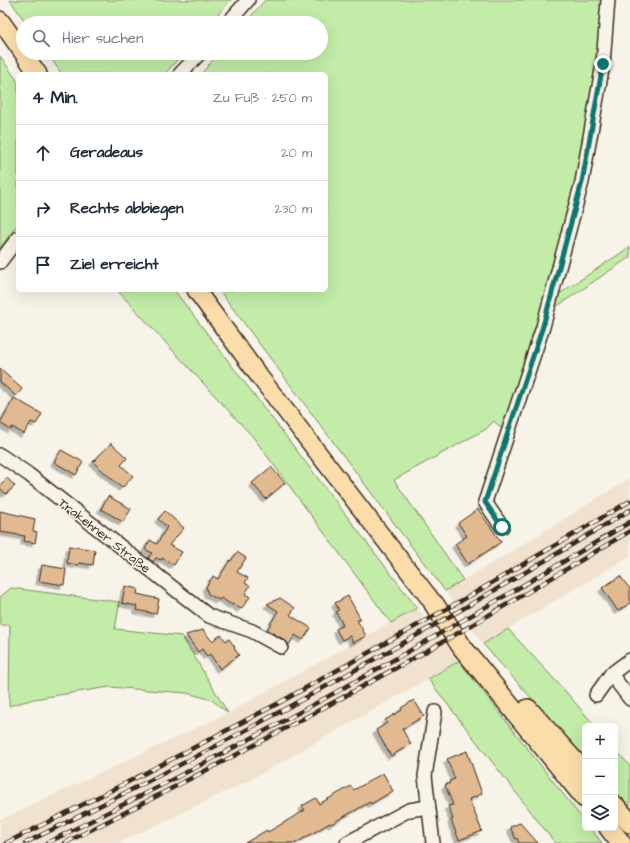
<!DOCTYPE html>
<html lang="de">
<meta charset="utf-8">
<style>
body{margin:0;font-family:"Architects Daughter",sans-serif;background:#f6f6f7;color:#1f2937}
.controls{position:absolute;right:12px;bottom:12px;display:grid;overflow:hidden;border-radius:6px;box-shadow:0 4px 16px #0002}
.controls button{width:36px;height:36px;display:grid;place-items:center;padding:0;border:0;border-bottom:1px solid #e0e1e3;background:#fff;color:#1f2937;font:20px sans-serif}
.stop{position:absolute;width:12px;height:12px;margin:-9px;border:3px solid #0f766e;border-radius:50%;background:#fff}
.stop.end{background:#0f766e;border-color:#fff;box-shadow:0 1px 4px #0008}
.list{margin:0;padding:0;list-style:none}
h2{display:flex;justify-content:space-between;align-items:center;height:52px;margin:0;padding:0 16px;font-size:17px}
h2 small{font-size:13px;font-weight:400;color:#747a83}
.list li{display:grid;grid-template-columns:26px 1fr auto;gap:12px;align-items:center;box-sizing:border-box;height:56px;padding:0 16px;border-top:1px solid #e0e1e3}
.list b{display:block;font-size:15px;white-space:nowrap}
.list em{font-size:13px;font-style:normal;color:#747a83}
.icon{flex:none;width:22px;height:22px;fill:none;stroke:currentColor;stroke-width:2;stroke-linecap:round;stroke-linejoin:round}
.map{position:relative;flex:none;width:630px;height:843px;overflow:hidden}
.search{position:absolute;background:#fff;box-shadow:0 4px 16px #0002;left:16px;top:16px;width:312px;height:44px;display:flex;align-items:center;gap:10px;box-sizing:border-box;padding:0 14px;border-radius:22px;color:#747a83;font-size:15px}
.panel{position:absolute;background:#fff;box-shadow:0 4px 16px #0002;left:16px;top:72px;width:312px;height:220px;border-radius:6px}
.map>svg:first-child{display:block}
.built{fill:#f0e2ce}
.green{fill:#c2eca8;stroke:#7e8b63}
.building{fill:#e1ba92;stroke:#3b2a1e;filter:url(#shadow)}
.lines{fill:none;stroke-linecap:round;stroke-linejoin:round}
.minor-casing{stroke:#3b2a1e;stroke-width:16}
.major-casing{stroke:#3b2a1e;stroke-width:20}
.highway-casing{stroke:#3b2a1e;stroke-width:22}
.minor{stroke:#f7f3e8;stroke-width:13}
.major{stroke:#faddab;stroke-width:17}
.highway{stroke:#faddab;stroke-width:19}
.rail-casing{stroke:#3b2a1e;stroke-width:4.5}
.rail{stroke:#f7f3e8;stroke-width:3;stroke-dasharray:9;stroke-linecap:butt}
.route{stroke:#0f766e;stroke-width:5}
.labels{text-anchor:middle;stroke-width:3;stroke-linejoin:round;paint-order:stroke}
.street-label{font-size:13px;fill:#3b2a1e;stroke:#f7f3e8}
</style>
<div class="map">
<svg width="630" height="843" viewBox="0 0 630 843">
<defs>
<filter id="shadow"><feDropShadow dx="-3.5" dy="3.5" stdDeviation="0" flood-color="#0004"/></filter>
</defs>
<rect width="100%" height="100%" fill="#f7f3e8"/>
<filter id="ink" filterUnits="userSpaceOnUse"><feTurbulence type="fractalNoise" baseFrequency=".025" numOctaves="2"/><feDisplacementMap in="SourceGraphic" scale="8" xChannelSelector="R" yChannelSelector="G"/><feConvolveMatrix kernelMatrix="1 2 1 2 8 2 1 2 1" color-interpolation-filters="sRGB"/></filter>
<g filter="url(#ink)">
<g class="built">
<polygon points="630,478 630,556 483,644 445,591 529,541"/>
<polygon points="417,608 459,661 248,781 119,843 0,843 0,820 228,713"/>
</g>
<g class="green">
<polygon points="10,0 231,0 210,23 26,23"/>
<polygon points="265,0 604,0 600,63 573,208 506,433 494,421 486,429 394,480 463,580 445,591 219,290 326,290 326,74 201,74 219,53 321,53 321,23 245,23"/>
<polygon points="47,53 183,53 165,74 62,74"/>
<polygon points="0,56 18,82 18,224 0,248"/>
<polygon points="630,247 630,257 553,309 556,296"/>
<polygon points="117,290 174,290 417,608 391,623 253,437"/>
<polygon points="11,588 120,602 115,629 182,636 228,713 212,700 187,693 109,687 34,699 9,706 10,625 0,625 0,597"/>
<polygon points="508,629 566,692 595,726 585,726 585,758 483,644"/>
<polygon points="459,661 585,822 585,828 590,828 602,843 555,843 428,679"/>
<polygon points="615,749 630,766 630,808 615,792"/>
</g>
<g class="building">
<polygon points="0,369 22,389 16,396 0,382"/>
<polygon points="14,398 42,414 36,424 31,422 24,434 12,427 11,430 0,423"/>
<polygon points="111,443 127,458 121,465 133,476 122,488 93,462"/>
<polygon points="61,450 83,462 76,475 54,462"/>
<polygon points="271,467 285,483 266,499 252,483"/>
<polygon points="7,478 15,486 6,494 0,488 0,485"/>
<polygon points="108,496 131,509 123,522 101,509"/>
<polygon points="478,509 501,542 468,564 455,544 467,536 458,523"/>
<polygon points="0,511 35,519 33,531 37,532 35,543 24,541 25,536 0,532"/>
<polygon points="165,511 184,528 169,545 182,552 174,565 162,558 161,560 156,558 153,562 148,558 152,553 145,549 150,540 157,544 167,527 158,519"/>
<polygon points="69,546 95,550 93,565 79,563 78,565 67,563"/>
<polygon points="237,552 246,558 237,572 248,578 245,583 250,586 245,594 250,597 241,609 233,604 232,605 221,598 219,600 208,594 206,587 213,576 218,579 230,560 231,561"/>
<polygon points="42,565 66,569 64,585 39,581"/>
<polygon points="620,576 630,589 630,603 618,611 602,588"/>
<polygon points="125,586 138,589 137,594 159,599 156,614 136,610 137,606 122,603"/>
<polygon points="348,596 361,620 357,620 366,636 353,643 350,636 342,640 336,629 343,625 336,612 339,610 335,603"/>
<polygon points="280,598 295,608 290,615 311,628 303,640 295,635 289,645 285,640 267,630 278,611 267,604"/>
<polygon points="203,630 212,641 221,635 226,641 229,639 235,647 234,648 239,655 220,669 210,654 207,656 202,649 198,652 186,635"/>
<polygon points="414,700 424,716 402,729 411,744 391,756 376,730 387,723 385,720 402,710 401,708"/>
<polygon points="467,751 482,794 469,799 482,831 459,840 451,820 453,819 448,806 453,805 445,785 450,783 449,781 455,779 447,759"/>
<polygon points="383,773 393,791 371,804 370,802 331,824 330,823 296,843 245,843 267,830 268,832 305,810 302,806 316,798 319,804 351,786 354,790"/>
<polygon points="520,823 538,843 519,843 517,838 516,839 510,827"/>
</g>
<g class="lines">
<g class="minor-casing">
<g id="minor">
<polyline points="228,23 248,0"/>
<polyline points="180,74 200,53"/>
<polyline points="0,262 18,238"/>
<polyline points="0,455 28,474 209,616 252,631 281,647"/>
<polyline points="502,527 485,502 543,327 582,182 603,64 608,0"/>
<polyline points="611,674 630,699"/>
<polyline points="596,695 611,674 630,660"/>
<polyline points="347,843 409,810 428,807"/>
<polyline points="433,843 425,776 435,712"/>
</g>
</g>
<g class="major-casing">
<g id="major">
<polyline points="0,20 38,74"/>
<polyline points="196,290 259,376 434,604"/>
</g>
</g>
<g class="highway-casing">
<g id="highway">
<polyline points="434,604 462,647 585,798"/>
<polyline points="528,709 585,773"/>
<polyline points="615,806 630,823"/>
<polyline points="609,828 621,843"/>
</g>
</g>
<use href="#minor" class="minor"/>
<use href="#major" class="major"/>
<use href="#highway" class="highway"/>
<g class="rail-casing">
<g id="rail">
<polyline points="6,843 128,782 277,704 473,594 630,501"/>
<path d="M25,843C108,802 191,760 272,716C393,650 512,581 630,510"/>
<path d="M47,843C123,805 200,766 276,725C396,660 513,592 630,522"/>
<path d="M65,843C186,782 305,719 423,653C493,614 561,572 630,531"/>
</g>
</g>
<use href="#rail" class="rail"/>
</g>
</g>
<g class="lines" filter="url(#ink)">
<polyline class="route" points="502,527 485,502 543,326 582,182 603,64"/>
</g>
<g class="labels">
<g class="street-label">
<text transform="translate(105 535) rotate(38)" y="5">Trakehner Straße</text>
</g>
</g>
</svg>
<div class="controls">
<button>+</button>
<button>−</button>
<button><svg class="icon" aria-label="layers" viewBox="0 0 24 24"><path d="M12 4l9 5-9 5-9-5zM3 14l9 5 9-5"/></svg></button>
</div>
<div class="stop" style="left:502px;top:527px"></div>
<div class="stop end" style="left:603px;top:64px"></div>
<div class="search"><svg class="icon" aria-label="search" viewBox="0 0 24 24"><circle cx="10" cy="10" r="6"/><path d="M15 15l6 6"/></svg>Hier suchen</div>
<section class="panel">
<h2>4 Min.<small>Zu Fuß · 250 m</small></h2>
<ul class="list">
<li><svg class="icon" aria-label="ahead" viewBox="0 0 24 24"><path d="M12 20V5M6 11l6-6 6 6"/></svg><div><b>Geradeaus</b></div><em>20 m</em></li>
<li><svg class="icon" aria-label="right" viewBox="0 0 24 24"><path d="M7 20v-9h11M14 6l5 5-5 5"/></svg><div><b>Rechts abbiegen</b></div><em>230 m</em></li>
<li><svg class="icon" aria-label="arrive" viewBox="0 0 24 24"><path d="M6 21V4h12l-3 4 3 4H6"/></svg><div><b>Ziel erreicht</b></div></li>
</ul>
</section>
</div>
